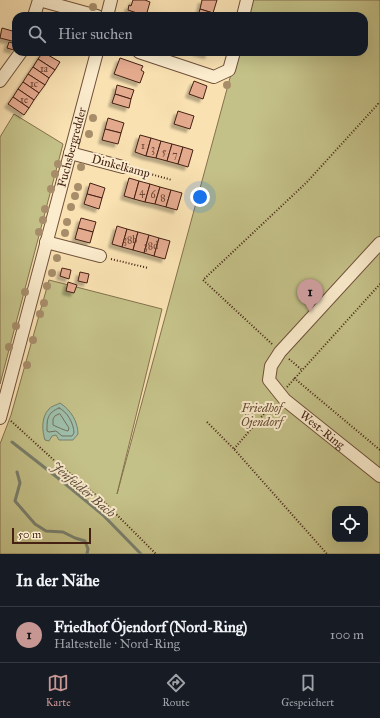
<!DOCTYPE html>
<html lang="de">
<meta charset="utf-8">
<style>
body{margin:0;font-family:"IM FELL Great Primer",serif;background:#242831;color:#f1f3f6}
.controls{position:absolute;right:12px;bottom:12px;display:grid;overflow:hidden;border-radius:8px;box-shadow:0 4px 16px #0002}
.controls button{width:36px;height:36px;display:grid;place-items:center;padding:0;border:0;border-bottom:1px solid #363941;background:#171b24;color:#f1f3f6;font:20px sans-serif}
.scale{position:absolute;left:12px;bottom:10px;width:79px;box-sizing:border-box;padding-left:4px;border:2px solid #442113;border-top:0;font-size:11px;line-height:14px;white-space:nowrap;color:#442113;-webkit-text-stroke:3px #fbeccd;paint-order:stroke}
.you{position:absolute;left:200px;top:197px;width:14px;height:14px;margin:-10px;border:3px solid #fff;border-radius:50%;background:#1a73e8;box-shadow:0 0 0 6px #1a73e833}
.badge{display:grid;place-items:center;width:26px;height:26px;border-radius:50%;background:#c59692;color:#111;font-size:13px;font-weight:700}
.pin{position:absolute;translate:-50% -33px;filter:drop-shadow(0 1px 2px #0008)}
.pin::after{content:'';position:absolute;top:21px;width:14px;height:12px;background:inherit;clip-path:polygon(0 0,100% 0,50% 100%)}
.list{margin:0;padding:0;list-style:none}
h2{display:flex;justify-content:space-between;align-items:center;height:52px;margin:0;padding:0 16px;font-size:17px}
h2 small{font-size:13px;font-weight:400;color:#9ea1a6}
.list li{display:grid;grid-template-columns:26px 1fr auto;gap:12px;align-items:center;box-sizing:border-box;height:56px;padding:0 16px;border-top:1px solid #363941}
.list b{display:block;font-size:15px;white-space:nowrap}
.list p{margin:0;font-size:13px;white-space:nowrap;color:#9ea1a6}
.list em{font-size:13px;font-style:normal;color:#9ea1a6}
.icon{flex:none;width:22px;height:22px;fill:none;stroke:currentColor;stroke-width:2;stroke-linecap:round;stroke-linejoin:round}
.map{position:relative;flex:none;width:380px;height:554px;overflow:hidden}
.search{position:absolute;background:#171b24;box-shadow:0 4px 16px #0002;left:12px;right:12px;top:12px;height:44px;display:flex;align-items:center;gap:10px;box-sizing:border-box;padding:0 14px;border-radius:12px;color:#9ea1a6;font-size:15px}
.sheet{height:108px;background:#171b24}
nav{display:flex;justify-content:space-around;align-items:center;box-sizing:border-box;height:56px;border-top:1px solid #363941;background:#171b24;font-size:11px;color:#9ea1a6}
nav a{display:grid;justify-items:center;gap:2px}
nav .on{color:#c59692}
.map>svg:first-child{display:block}
.green{fill:#c4c188;stroke:#84714e;fill-rule:evenodd}
.water{fill:#9ebea9;stroke:#7a7f6d}
.lines{fill:none;stroke-linecap:round;stroke-linejoin:round}
.shore{stroke:#71705e;stroke-width:1}
.stream{stroke:#7a7f6d;stroke-width:3}
.building{fill:#e4aa8e;stroke:#442113;filter:url(#shadow)}
.street-casing{stroke:#71513b;stroke-width:14}
.path{stroke:#442113;stroke-width:2;stroke-dasharray:1 2;stroke-linecap:butt}
.street{stroke:#fbeccd;stroke-width:12}
.tree{fill:#a78d6a}
.labels{text-anchor:middle;stroke-width:4;stroke-linejoin:round;paint-order:stroke}
.number-label{font-size:10px;fill:#6c4332}
.street-label{font-size:12px;fill:#442113;stroke:#fbeccd}
.park-label{font-size:12px;font-style:italic;fill:#644930;stroke:#fbeccd}
.water-label{font-size:13px;font-style:italic;fill:#5f5040;stroke:#fbeccd}
</style>
<div class="map">
<svg width="380" height="554" viewBox="0 0 380 554">
<defs>
<filter id="shadow"><feDropShadow dx="-3.5" dy="3.5" stdDeviation="1" flood-color="#0004"/></filter>
</defs>
<rect width="100%" height="100%" fill="#f9e1b2"/>
<filter id="stains"><feTurbulence type="fractalNoise" baseFrequency=".005" numOctaves="4"/><feColorMatrix values="0 0 0 0 .2 0 0 0 0 .09 0 0 0 0 .02 0 0 0 .5 -.17"/></filter>
<radialGradient id="worn" r=".72"><stop offset=".6" stop-color="#630" stop-opacity="0"/><stop offset="1" stop-color="#630" stop-opacity=".3"/></radialGradient>
<g class="green">
<path d="M250,0H380V554H0V444L11,415L49,280L162,309L117,494L237,52H364V16H246ZM335,509H365V539H335Z"/>
<polygon points="14,114 63,144 0,384 0,137"/>
</g>
<path class="water" d="M60,403C71,410 78,422 78,434L73,440H59L56,435L52,436L49,441L45,440C42,431 41,417 49,409C51,406 57,405 60,403Z"/>
<g class="lines">
<g class="shore">
<path d="M59,408C67,411 74,424 74,433L72,436H62L56,431L49,432L47,431C47,419 47,413 59,408Z"/>
<path d="M60,414L69,428L68,431C66,431 55,426 53,425V419L55,416Z"/>
</g>
<g class="stream">
<polyline points="12,442 58,478 103,515 141,554"/>
<polyline points="17,472 20,483 15,501 35,524 46,531 63,532 75,538 85,541 88,549 87,554"/>
</g>
</g>
<g class="building">
<polygon points="133,0 145,0 150,2 146,16 128,10 129,5 131,6"/>
<polygon points="202,0 217,0 213,13 200,9"/>
<polygon points="200,9 219,15 218,16 198,16"/>
<polygon points="2,28 16,32 16,42 0,38"/>
<polygon points="9,42 16,44 14,50 7,48"/>
<polygon points="43,52 60,62 55,70 38,59"/>
<polygon points="196,52 209,52 208,55"/>
<polygon points="120,58 143,66 141,70 144,72 140,83 114,74"/>
<polygon points="38,59 55,70 49,78 33,67"/>
<polygon points="33,67 49,78 45,85 28,74"/>
<polygon points="28,74 45,85 39,93 23,82"/>
<polygon points="194,81 207,86 203,99 189,94"/>
<polygon points="23,82 39,93 34,100 18,89"/>
<polygon points="117,85 134,90 131,99 115,94"/>
<polygon points="18,89 34,100 29,108 13,97"/>
<polygon points="115,94 131,99 129,108 112,103"/>
<polygon points="13,97 29,108 24,115 8,104"/>
<polygon points="178,111 194,116 190,129 174,124"/>
<polygon points="108,118 124,123 121,133 105,129"/>
<polygon points="105,129 121,133 118,144 102,140"/>
<polygon points="140,135 151,138 146,156 135,152"/>
<polygon points="151,138 161,141 156,158 146,156"/>
<polygon points="161,141 172,144 167,161 156,158"/>
<polygon points="172,144 183,147 178,164 167,161"/>
<polygon points="183,147 193,150 188,167 178,164"/>
<polygon points="129,178 139,181 134,199 124,196"/>
<polygon points="139,181 150,184 145,202 134,199"/>
<polygon points="90,183 105,188 102,198 87,194"/>
<polygon points="150,184 160,187 155,204 145,202"/>
<polygon points="160,187 171,190 166,207 155,204"/>
<polygon points="171,190 182,193 177,210 166,207"/>
<polygon points="87,194 102,198 99,209 84,204"/>
<polygon points="81,218 96,222 93,232 78,228"/>
<polygon points="117,226 127,229 122,247 112,244"/>
<polygon points="78,228 93,232 90,243 75,239"/>
<polygon points="127,229 138,232 133,250 122,247"/>
<polygon points="138,232 149,235 144,253 133,250"/>
<polygon points="149,235 159,238 154,256 144,253"/>
<polygon points="159,238 170,241 165,259 154,256"/>
<polygon points="62,268 71,270 69,279 60,276"/>
<polygon points="80,272 89,274 87,283 78,281"/>
<polygon points="68,282 77,285 74,293 66,291"/>
</g>
<g class="lines">
<g class="street-casing">
<g id="street">
<polyline points="39,0 97,16"/>
<polyline points="34,16 39,0"/>
<polyline points="107,16 111,0"/>
<polyline points="243,16 247,0"/>
<polyline points="139,52 214,77 229,70 234,52"/>
<polyline points="0,81 21,52"/>
<polyline points="70,153 123,167"/>
<polyline points="46,242 100,256"/>
<path id="s1" d="M380,243L280,352L271,366L269,380L285,400L380,476"/>
<path id="s2" d="M0,418L97,52"/>
</g>
</g>
<g class="path">
<polyline points="132,169 172,180"/>
<polyline points="111,259 148,268"/>
<polyline points="272,344 203,280 307,182 378,104 380,105"/>
<polyline points="289,359 302,370"/>
<polyline points="294,378 380,450"/>
<polyline points="287,387 380,284"/>
<polyline points="11,421 56,462 104,502 156,554"/>
<polyline points="207,422 234,449 327,554"/>
<polyline points="234,449 274,402"/>
</g>
<use href="#street" class="street"/>
</g>
<g class="tree">
<circle cx="93" cy="7" r="4"/>
<circle cx="227" cy="85" r="4"/>
<circle cx="93" cy="118" r="4"/>
<circle cx="89" cy="134" r="4"/>
<circle cx="58" cy="164" r="4"/>
<circle cx="81" cy="167" r="4"/>
<circle cx="55" cy="174" r="4"/>
<circle cx="78" cy="187" r="4"/>
<circle cx="51" cy="189" r="4"/>
<circle cx="75" cy="196" r="4"/>
<circle cx="71" cy="207" r="4"/>
<circle cx="45" cy="209" r="4"/>
<circle cx="43" cy="220" r="4"/>
<circle cx="67" cy="222" r="4"/>
<circle cx="39" cy="232" r="4"/>
<circle cx="65" cy="233" r="4"/>
<circle cx="57" cy="258" r="4"/>
<circle cx="52" cy="273" r="4"/>
<circle cx="47" cy="286" r="4"/>
<circle cx="25" cy="292" r="4"/>
<circle cx="44" cy="303" r="4"/>
<circle cx="40" cy="314" r="4"/>
<circle cx="16" cy="326" r="4"/>
<circle cx="33" cy="340" r="4"/>
<circle cx="9" cy="347" r="4"/>
<circle cx="27" cy="365" r="4"/>
</g>
<g class="labels">
<g class="number-label">
<text x="44" y="72">1a</text>
<text x="34" y="87">1c</text>
<text x="24" y="103">1e</text>
<text x="143" y="149">1</text>
<text x="153" y="152">3</text>
<text x="164" y="155">5</text>
<text x="175" y="158">7</text>
<text x="142" y="195">4</text>
<text x="153" y="198">6</text>
<text x="163" y="201">8</text>
<text x="130" y="243">38b</text>
<text x="151" y="249">38d</text>
</g>
<g class="street-label">
<text dy="4" stroke="none"><textPath href="#s2" startOffset="280">Fuchsbergredder</textPath></text>
<text transform="translate(121 166) rotate(15)" y="4">Dinkelkamp</text>
<text dy="4" stroke="none"><textPath href="#s1" startOffset="252">West-Ring</textPath></text>
</g>
<g class="park-label">
<text x="262" y="412">Friedhof<tspan x="262" dy="14">Öjendorf</tspan></text>
</g>
<g class="water-label">
<text transform="translate(84 489) rotate(40)" y="5">Jenfelder Bach</text>
</g>
</g>
<rect width="100%" height="100%" filter="url(#stains)"/>
<rect width="100%" height="100%" fill="url(#worn)"/>
</svg>
<div class="controls">
<button><svg class="icon" aria-label="locate" viewBox="0 0 24 24"><circle cx="12" cy="12" r="6"/><path d="M12 2v4M12 18v4M2 12h4M18 12h4"/></svg></button>
</div>
<div class="scale">50 m</div>
<div class="you"></div>
<div class="pin badge" style="left:310px;top:312px">1</div>
<div class="search"><svg class="icon" aria-label="search" viewBox="0 0 24 24"><circle cx="10" cy="10" r="6"/><path d="M15 15l6 6"/></svg>Hier suchen</div>
</div>
<section class="sheet">
<h2>In der Nähe<small></small></h2>
<ul class="list">
<li><span class="badge">1</span><div><b>Friedhof Öjendorf (Nord-Ring)</b><p>Haltestelle · Nord-Ring</p></div><em>100 m</em></li>
</ul>
</section>
<nav>
<a class="on"><svg class="icon" aria-label="map" viewBox="0 0 24 24"><path d="M3 6l6-2 6 2 6-2v14l-6 2-6-2-6 2zM9 4v14M15 6v14"/></svg>Karte</a>
<a><svg class="icon" aria-label="directions" viewBox="0 0 24 24"><path d="M12 3l9 9-9 9-9-9zM9 14v-3h6M13 9l2 2-2 2"/></svg>Route</a>
<a><svg class="icon" aria-label="saved" viewBox="0 0 24 24"><path d="M7 4h10v16l-5-4-5 4z"/></svg>Gespeichert</a>
</nav>
